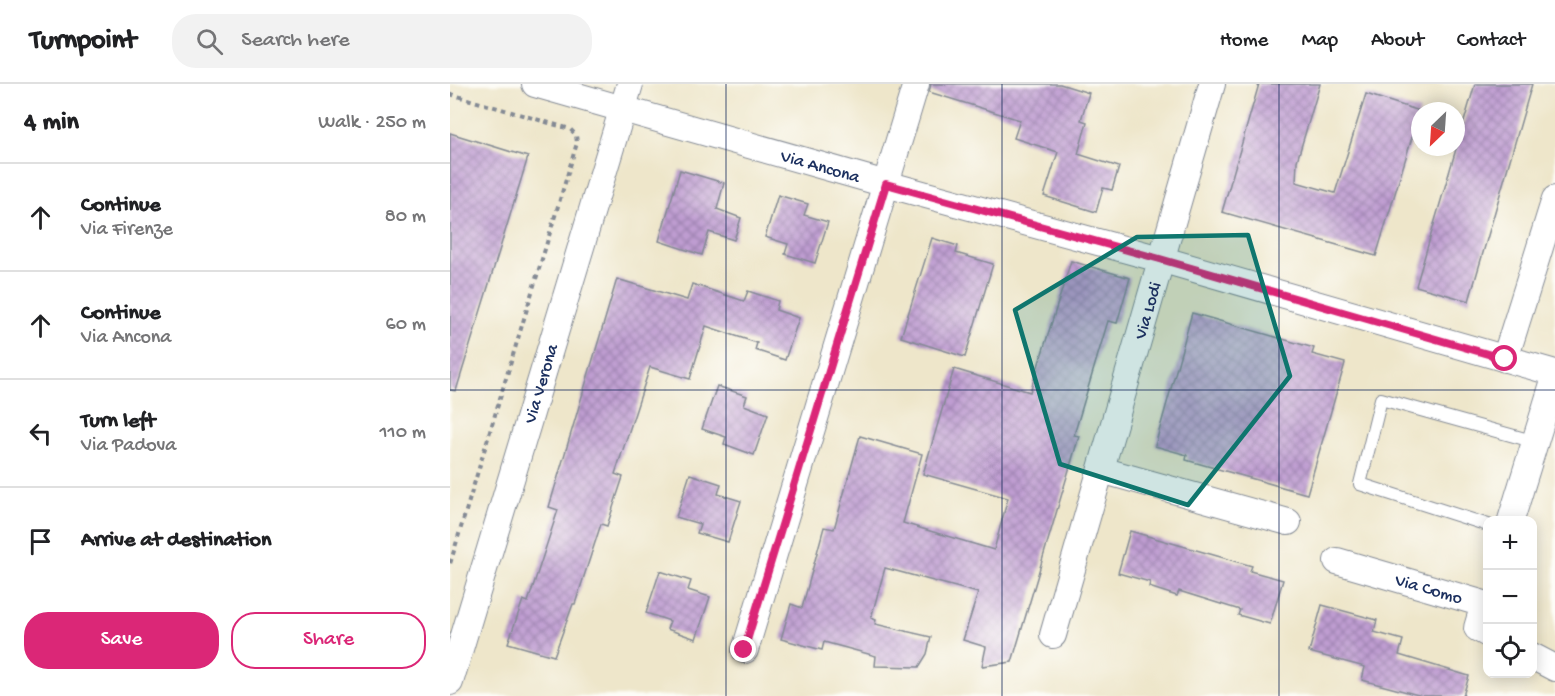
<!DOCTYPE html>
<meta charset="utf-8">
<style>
body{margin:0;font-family:"Gochi Hand",sans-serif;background:#f2f2f2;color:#202124}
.controls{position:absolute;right:18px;bottom:18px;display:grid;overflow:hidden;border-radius:12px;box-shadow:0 3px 15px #0003}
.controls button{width:54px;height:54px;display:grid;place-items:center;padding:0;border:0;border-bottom:2px solid #e0e0e0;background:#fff;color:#202124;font:30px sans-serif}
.compass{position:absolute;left:961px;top:18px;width:54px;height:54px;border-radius:50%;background:#fff;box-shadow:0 3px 15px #0003;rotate:205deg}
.stop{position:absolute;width:18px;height:18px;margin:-14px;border:4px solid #db2777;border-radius:50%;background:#fff}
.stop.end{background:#db2777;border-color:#fff;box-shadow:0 2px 6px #0008}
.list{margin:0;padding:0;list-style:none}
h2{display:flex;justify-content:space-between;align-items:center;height:78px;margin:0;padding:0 24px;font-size:26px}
h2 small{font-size:20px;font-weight:400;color:#757577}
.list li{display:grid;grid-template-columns:39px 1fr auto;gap:18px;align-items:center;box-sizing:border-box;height:108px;padding:0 24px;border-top:2px solid #e0e0e0}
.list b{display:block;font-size:22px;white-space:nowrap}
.list p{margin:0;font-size:20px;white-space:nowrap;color:#757577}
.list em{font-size:20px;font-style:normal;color:#757577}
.actions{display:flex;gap:12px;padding:18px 24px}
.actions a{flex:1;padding:14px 0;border:2px solid #db2777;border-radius:24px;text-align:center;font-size:21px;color:#db2777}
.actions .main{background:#db2777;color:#fff}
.icon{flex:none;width:33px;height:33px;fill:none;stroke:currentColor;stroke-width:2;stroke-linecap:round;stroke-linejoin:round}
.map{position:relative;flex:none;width:1105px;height:612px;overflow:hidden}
header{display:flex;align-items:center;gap:36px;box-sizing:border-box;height:84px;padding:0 30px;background:#fff;border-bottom:2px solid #e0e0e0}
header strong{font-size:28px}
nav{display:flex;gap:33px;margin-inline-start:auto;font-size:21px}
.search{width:420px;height:54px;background:#f2f2f2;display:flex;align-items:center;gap:15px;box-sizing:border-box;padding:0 21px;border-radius:24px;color:#757577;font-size:22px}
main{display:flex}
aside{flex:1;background:#fff}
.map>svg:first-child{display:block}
.building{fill:url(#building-cross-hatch)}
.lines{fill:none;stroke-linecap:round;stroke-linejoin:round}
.service-casing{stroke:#848a94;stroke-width:14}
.minor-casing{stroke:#848a94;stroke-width:28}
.path{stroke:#848a94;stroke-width:4;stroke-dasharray:4.5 4.5;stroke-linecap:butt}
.service{stroke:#fff;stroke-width:12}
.minor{stroke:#fff;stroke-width:26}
.route{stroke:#db2777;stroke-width:8}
.marked{fill:#0f766e;fill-opacity:0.2;stroke:#0f766e;stroke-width:4.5;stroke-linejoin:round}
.grid{fill:none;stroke:#1b2f5e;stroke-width:1.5;stroke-opacity:0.55}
.labels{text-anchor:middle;stroke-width:4.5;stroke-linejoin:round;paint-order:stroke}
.street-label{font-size:18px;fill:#1b2f5e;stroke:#fdfcf7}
</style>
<header>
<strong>Turnpoint</strong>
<div class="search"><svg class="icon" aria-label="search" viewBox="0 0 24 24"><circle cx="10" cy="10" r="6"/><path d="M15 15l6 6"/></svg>Search here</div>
<nav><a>Home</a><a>Map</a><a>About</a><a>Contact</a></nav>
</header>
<main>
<aside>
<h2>4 min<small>Walk · 250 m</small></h2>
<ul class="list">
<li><svg class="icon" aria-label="ahead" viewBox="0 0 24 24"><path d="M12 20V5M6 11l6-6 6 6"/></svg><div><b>Continue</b><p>Via Firenze</p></div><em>80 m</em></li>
<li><svg class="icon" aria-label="ahead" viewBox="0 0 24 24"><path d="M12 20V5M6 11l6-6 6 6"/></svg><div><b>Continue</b><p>Via Ancona</p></div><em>60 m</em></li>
<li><svg class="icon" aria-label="left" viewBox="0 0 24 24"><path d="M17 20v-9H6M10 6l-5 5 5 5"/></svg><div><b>Turn left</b><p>Via Padova</p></div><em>110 m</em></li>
<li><svg class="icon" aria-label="arrive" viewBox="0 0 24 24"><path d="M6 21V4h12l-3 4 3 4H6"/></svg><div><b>Arrive at destination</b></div></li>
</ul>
<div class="actions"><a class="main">Save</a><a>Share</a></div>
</aside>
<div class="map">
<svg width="1105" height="612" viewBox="0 0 1105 612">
<defs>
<pattern id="building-cross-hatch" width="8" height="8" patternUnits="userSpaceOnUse" patternTransform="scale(1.5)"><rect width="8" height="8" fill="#bf9dd1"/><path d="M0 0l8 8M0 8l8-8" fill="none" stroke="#9a80ad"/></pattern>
</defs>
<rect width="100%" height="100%" fill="#fdfcf7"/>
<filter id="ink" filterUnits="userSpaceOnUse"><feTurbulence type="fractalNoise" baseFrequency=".0167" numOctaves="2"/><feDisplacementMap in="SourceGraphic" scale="12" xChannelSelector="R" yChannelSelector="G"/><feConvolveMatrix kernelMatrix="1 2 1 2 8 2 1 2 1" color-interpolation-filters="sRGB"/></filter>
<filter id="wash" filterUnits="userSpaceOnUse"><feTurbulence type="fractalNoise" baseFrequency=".008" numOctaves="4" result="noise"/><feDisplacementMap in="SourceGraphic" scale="24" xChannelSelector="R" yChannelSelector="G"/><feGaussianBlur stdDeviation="1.35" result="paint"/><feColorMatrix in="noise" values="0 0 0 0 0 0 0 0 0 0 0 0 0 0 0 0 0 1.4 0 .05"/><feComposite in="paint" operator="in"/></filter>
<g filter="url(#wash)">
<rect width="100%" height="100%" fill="#eee6ca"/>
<g id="blocks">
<g class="building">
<polygon points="481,0 610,0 639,9 631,36 637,38 628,70 669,83 662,106 653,104 646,128 594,112 608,68 564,54 570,36 479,8"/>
<polygon points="809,0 870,0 847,77 846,98 885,109 916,10 970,27 926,172 772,128"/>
<polygon points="1025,0 1082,0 1019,217 966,202"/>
<polygon points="0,49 78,73 6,307 0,306"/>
<polygon points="230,86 274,99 267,125 291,134 284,156 259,148 252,171 209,157"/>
<polygon points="328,111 358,120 354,131 378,138 365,179 335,170 338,160 315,153"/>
<polygon points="482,154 508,162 506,169 543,180 515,273 451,253"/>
<polygon points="621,177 680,194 667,239 658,237 624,351 629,352 562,578 532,582 536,563 513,556 528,509 435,484 421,534 426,536 425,540 481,553 477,570 469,583 425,582 426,572 374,558 372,566 331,555 341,520 352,524 374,443 384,445 410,352 472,370 453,439 544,466 558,414 473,390 504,285 580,308"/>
<polygon points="167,195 237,216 242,200 294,217 298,207 328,217 326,226 349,234 335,276 305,266 307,259 256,242 240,295 200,283 165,390 173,393 157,442 151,440 125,520 123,520 104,572 58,559 73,516 78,518 108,426 99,423"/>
<polygon points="742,229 864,264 862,270 895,279 857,410 736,376 737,371 705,362"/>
<polygon points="267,302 297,312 294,321 318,330 304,371 274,360 276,353 252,345"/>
<polygon points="240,390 271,400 268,410 291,417 278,458 247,449 250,440 226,433"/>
<polygon points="680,447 802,482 800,487 833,496 820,540 788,531 790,526 729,507 727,512 699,503 700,498 668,489"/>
<polygon points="210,487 241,497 238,506 260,513 246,555 217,545 220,537 196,529"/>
<polygon points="872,521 927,536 924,548 953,556 949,571 1019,592 1013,612 972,612 912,596 915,583 859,568"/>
</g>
</g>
</g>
<g filter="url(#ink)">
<use href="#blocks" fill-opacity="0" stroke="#848a94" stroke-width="1.5"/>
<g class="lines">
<g class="service-casing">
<polyline id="service" points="1038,441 910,400 931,315 1086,358"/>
</g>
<g class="minor-casing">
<g id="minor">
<path id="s1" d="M85,0L436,100L710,175L1105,289"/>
<polyline points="1055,275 1105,115"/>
<polyline points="651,386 838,438"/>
<polyline points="1061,436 1105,293"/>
<path id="s2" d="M887,477L1034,520L1027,544L1038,550"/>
<path id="s3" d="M603,551L762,0"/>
<polyline points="295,566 466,0"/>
<polyline points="1082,572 1105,584"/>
<path id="s4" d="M0,598L180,0"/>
</g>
</g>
<polyline class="path" points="0,10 120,45 126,51 127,59 0,480"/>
<use href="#service" class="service"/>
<use href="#minor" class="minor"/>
</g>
</g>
<g class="lines" filter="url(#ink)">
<polyline class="route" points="294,566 436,100 710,175 1055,275"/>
</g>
<path class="marked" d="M798,151L840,292L738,421L610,380L565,226L687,153Z"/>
<path class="grid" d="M276,0V612M552,0V612M829,0V612M0,306H1105"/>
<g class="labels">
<g class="street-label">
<text dy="6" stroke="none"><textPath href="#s1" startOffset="297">Via Ancona</textPath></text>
<text dy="6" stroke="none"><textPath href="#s3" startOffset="338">Via Lodi</textPath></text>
<text dy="6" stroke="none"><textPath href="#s4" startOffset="312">Via Verona</textPath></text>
<text dy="6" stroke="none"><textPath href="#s2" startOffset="96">Via Como</textPath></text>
</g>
</g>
</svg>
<div class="controls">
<button>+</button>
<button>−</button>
<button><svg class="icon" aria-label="locate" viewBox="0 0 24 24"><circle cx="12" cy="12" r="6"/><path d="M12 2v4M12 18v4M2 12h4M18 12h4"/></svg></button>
</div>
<svg class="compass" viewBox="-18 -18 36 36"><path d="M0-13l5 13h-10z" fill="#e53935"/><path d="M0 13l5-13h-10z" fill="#757577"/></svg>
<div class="stop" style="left:1055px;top:275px"></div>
<div class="stop end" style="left:294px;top:566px"></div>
</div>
</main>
